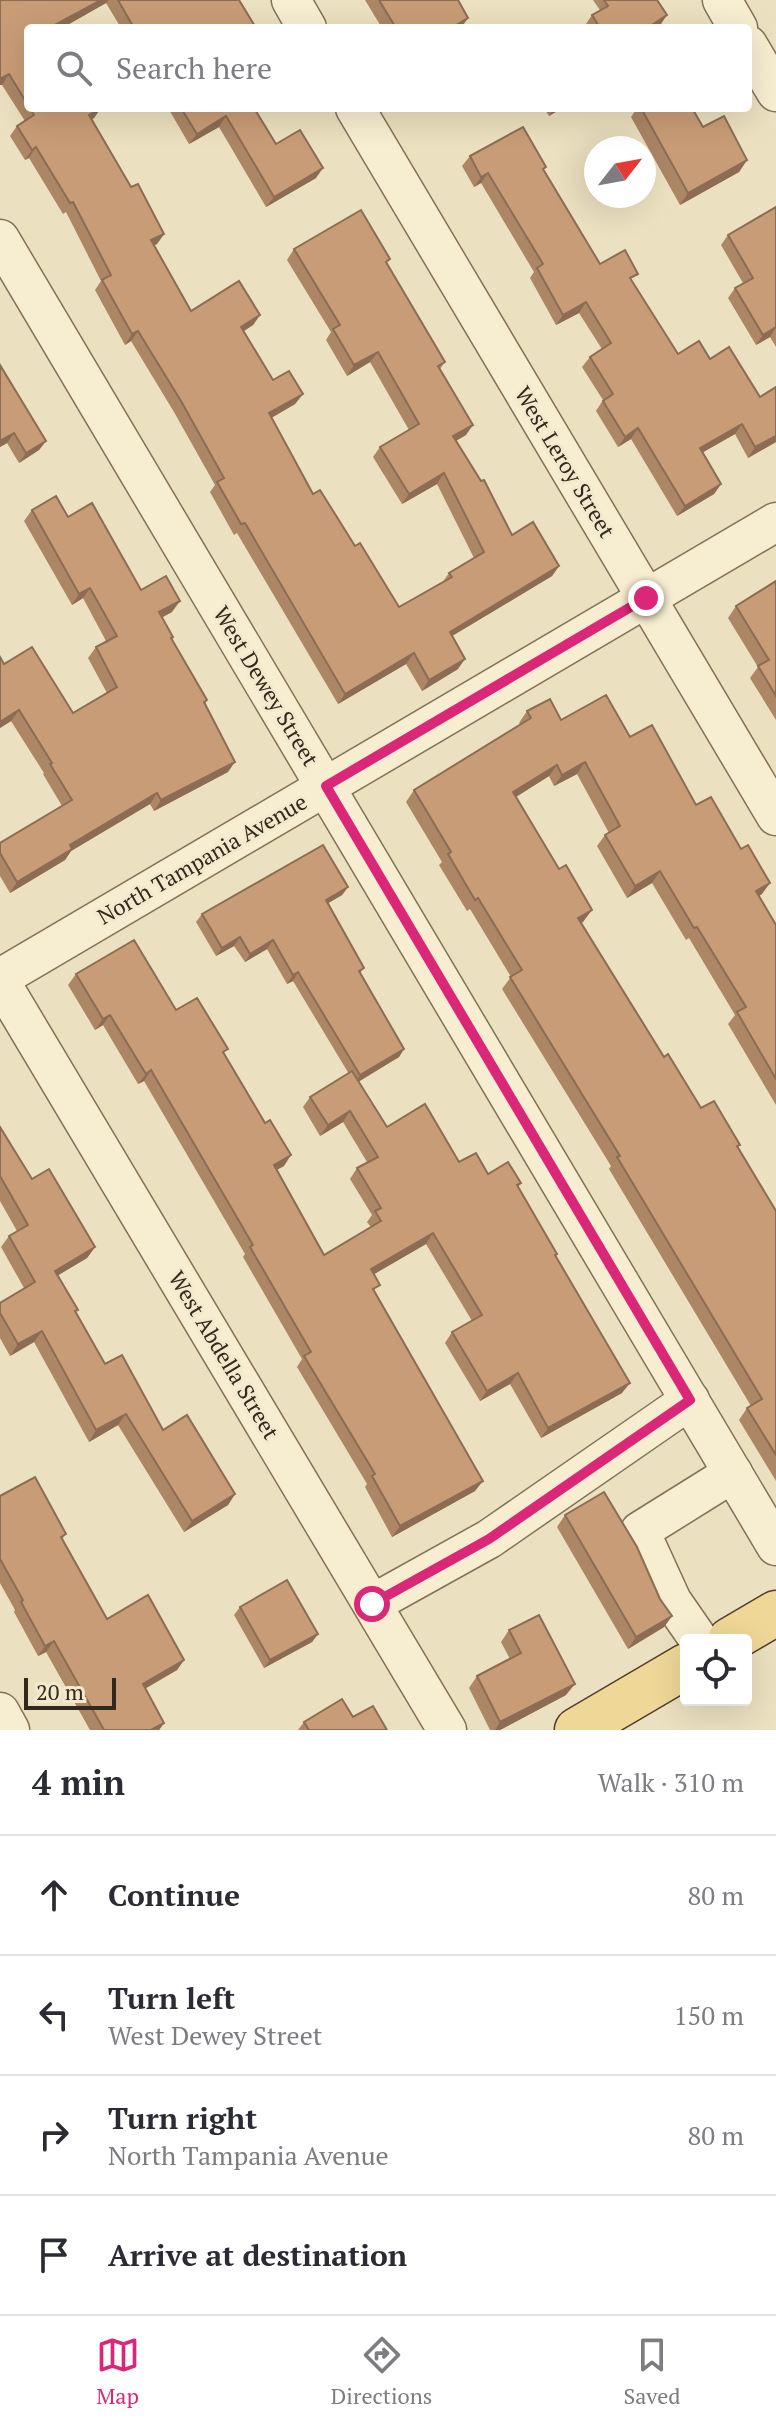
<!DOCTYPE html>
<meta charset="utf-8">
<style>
body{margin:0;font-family:"PT Serif",serif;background:#f2f2f3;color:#2b2b33}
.controls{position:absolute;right:24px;bottom:24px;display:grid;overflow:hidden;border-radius:8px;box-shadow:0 8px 32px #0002}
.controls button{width:72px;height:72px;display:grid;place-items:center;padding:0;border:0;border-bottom:2px solid #e1e1e2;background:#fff;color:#2b2b33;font:40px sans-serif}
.compass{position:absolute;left:584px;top:136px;width:72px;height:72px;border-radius:50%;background:#fff;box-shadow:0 8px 32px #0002;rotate:59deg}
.scale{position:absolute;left:24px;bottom:20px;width:92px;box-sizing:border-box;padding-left:8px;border:4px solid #33281c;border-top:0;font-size:22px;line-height:28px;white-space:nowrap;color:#33281c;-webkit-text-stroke:6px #f3eace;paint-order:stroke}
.stop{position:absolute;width:24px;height:24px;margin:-18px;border:6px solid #db2777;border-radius:50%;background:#fff}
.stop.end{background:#db2777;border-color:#fff;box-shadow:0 2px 8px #0008}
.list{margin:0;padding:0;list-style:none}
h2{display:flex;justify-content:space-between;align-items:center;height:104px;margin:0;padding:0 32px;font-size:34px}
h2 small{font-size:26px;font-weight:400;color:#7c7c81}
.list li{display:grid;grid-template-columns:52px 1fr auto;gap:24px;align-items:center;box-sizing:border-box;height:120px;padding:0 32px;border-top:2px solid #e1e1e2}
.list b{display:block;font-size:30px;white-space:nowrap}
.list p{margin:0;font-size:26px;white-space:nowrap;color:#7c7c81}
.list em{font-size:26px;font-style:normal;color:#7c7c81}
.icon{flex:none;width:44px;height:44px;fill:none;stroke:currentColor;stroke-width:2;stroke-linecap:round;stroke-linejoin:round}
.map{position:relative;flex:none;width:776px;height:1730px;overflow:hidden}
.search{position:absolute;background:#fff;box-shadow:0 8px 32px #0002;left:24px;right:24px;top:24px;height:88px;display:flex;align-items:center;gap:20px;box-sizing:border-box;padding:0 28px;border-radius:8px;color:#7c7c81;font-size:30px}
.sheet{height:584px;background:#fff}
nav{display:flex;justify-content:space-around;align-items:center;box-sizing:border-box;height:112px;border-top:2px solid #e1e1e2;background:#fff;font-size:22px;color:#7c7c81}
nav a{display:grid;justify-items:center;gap:4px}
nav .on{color:#db2777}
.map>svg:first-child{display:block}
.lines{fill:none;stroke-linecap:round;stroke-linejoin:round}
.minor-casing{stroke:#837158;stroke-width:41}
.major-casing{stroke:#513f2d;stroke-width:47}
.minor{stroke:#f7edd1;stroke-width:38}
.major{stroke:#eed797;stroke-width:44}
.wall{fill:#ac8665}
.shaded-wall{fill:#8c6d53}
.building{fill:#c89c76;stroke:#8c6d53;stroke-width:2}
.route{stroke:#db2777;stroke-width:10}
.labels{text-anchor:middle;stroke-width:6;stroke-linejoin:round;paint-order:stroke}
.street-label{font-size:22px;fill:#33281c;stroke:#f3eace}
</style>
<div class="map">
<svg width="776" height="1730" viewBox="0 0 776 1730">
<rect width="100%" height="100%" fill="#ebe0bf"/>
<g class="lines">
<g class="minor-casing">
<g id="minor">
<polyline points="291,0 307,28"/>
<polyline points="722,0 738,28"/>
<polyline points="748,45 776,92"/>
<polyline points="355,108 776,816"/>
<polyline points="0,239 776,1546"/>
<polyline points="0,978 776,522"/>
<polyline points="0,981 447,1730"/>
<polyline points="372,1604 489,1539 690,1400"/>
<polyline points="699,1640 672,1601 640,1531 733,1473"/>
<polyline points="0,1712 10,1730"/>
</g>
</g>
<g class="major-casing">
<g id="major">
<polyline points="730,1640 776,1613"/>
<polyline points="577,1730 686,1666"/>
</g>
</g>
<use href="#minor" class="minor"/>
<use href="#major" class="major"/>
</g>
<g class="wall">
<polygon points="0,0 239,0 256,28 121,28 106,3 62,28 28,28 28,108 101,108 94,118 92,119 131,187 164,234 157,244 154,245 191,311 260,315 253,325 244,331 273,380 303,394 295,404 271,418 313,494 355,546 399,607 442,583 449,573 474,558 437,484 402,504 373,457 380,447 409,430 370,362 347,376 326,340 331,332 287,260 294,249 387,263 445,362 440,369 466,435 456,441 512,535 559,566 552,576 452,636 458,669 422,691 406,664 338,704 237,533 234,535 210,492 215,485 174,412 131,341 125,345 95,290 101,281 66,212 63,214 29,158 25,160 10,136 17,126 25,121 2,85"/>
<polygon points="365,0 458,0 461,28 382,28"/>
<polygon points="593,0 657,0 661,24 654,28 589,28 586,24 592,15 600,10"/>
<polygon points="168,108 254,108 276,144 316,178 266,207 219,127 189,144"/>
<polygon points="544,108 562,108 549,116"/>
<polygon points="637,108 692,108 703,127 747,160 739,172 680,205 631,117"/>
<polygon points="470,156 544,170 600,264 632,282 678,354 710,359 776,442 748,458 735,434 703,452 721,484 714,494 677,516 631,439 618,447 596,411 603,400 582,367 590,357 602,349 579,313 556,325 530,278 534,272 481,183 474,187 462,166"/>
<polygon points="776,207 776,347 770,337 756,345 728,298 735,288 743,283 721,245 728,235"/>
<polygon points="0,365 46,441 39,450 19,463 7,443 0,447"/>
<polygon points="32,510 68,517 141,590 172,612 162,617 173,637 172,639 207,700 205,704 228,772 154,811 150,804 71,851 65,860 10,893 0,876 0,843 62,806 43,774 44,773 11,721 0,728 0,657 4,664 73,713 107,693 88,658 96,647 106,641 83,598 72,605 24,521"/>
<polygon points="776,581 776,720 750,678 758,667 728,618 736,606"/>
<polygon points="527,711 630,737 696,805 762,894 759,896 776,925 776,1105 728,1024 735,1015 689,938 686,940 652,883 627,898 597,846 605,835 609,833 577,774 554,786 549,776 516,797 583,922 581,923 664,1057 701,1108 738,1147 776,1211 776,1481 739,1420 747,1408 751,1406 609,1169 611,1166 502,989 511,977 470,909 467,911 439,865 442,862 406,802 414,790 520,724 519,723"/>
<polygon points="348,887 342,895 328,903 364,968 360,973 404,1049 399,1057 358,1081 387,1127 459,1162 488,1174 521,1183 518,1187 557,1254 555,1256 622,1393 541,1438 510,1384 480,1401 445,1343 452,1332 472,1321 426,1244 374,1274 375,1292 475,1491 392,1537 365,1487 367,1484 297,1367 302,1359 243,1257 245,1254 144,1081 138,1084 103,1025 95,1030 68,985 76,974 176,1010 224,1054 284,1166 277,1170 324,1255 371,1227 367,1222 372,1215 350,1179 357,1168 367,1162 343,1122 320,1136 303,1107 310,1097 349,1074 293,981 287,984 267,949 245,962 234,946 216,956 196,922 202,914"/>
<polygon points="0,1127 32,1179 95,1247 87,1258 58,1275 76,1312 105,1364 163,1430 235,1494 228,1505 184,1532 118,1425 89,1442 34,1342 10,1356 0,1338 0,1303 24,1288 1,1247 9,1236 17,1231 0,1201"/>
<polygon points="0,1496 66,1534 62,1539 107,1619 184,1660 177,1670 145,1689 164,1723 159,1730 90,1730 46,1652 38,1656 14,1612 15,1610 0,1583"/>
<polygon points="565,1515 660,1599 672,1616 664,1627 628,1649 557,1527"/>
<polygon points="240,1607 318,1634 312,1642 264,1668 234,1615"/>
<polygon points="509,1630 566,1695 500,1730 490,1730 469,1688 477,1676 510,1659 501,1642"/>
<polygon points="353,1717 387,1730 298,1730 304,1722"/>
</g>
<g class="shaded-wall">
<polygon points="101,0 109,0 106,3 62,28 51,28"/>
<polygon points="667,15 661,24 654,28 648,28"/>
<polygon points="468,18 461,28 451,28"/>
<polygon points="9,74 2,85 0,85 0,79"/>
<polygon points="101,108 94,118 82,125 89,115"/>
<polygon points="554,108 562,108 549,116"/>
<polygon points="226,116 219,127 189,144 197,134"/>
<polygon points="36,147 29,158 25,160 32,150"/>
<polygon points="747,160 739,172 680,205 688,193"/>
<polygon points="323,168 316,178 266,207 274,197"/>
<polygon points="488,173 481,183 474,187 481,177"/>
<polygon points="164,234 157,244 144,251 151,240"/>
<polygon points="586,302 579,313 556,325 563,315"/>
<polygon points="260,315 253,325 234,337 241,327"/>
<polygon points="776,327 770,337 756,345 763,335"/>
<polygon points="138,331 131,341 125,345 132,334"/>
<polygon points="378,352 370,362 347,376 354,365"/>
<polygon points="303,394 295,404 261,424 269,413"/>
<polygon points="742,424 735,434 693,458 700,448"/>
<polygon points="473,425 466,435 446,446 453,436"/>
<polygon points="638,428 631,439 618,447 625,437"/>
<polygon points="14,433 7,443 0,447 0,441"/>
<polygon points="776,436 776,442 748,458 755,447"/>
<polygon points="46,441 39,450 19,463 26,453"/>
<polygon points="444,473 437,484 402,504 409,494"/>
<polygon points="721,484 714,494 677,516 685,506"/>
<polygon points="559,566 552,576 442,642 450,632"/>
<polygon points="90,588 83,598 72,605 79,594"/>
<polygon points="180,601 172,612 152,623 159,612"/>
<polygon points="414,653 406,664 338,704 345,694"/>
<polygon points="465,659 458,669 422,691 429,680"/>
<polygon points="19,710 11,721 0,728 0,722"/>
<polygon points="235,762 228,772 154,811 161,800"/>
<polygon points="585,762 577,774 554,786 562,775"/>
<polygon points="557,765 549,776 505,804 513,792"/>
<polygon points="157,793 150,804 71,851 65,860 10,893 17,882 70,845"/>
<polygon points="660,871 652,883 627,898 635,886"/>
<polygon points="770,883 762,894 747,903 756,891"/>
<polygon points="348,887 342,895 320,908 326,900"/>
<polygon points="592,910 583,922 570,930 578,918"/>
<polygon points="240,937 234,946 216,956 222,948"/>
<polygon points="273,940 267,949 245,962 250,954"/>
<polygon points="298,972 293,981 287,984 293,975"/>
<polygon points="110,1015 103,1025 95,1030 103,1019"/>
<polygon points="404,1049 399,1057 355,1084 360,1075"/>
<polygon points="151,1070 144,1081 138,1084 146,1074"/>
<polygon points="350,1111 343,1122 320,1136 328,1125"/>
<polygon points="291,1155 284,1166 266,1175 274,1165"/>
<polygon points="433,1233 426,1244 364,1280 371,1269"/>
<polygon points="95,1247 87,1258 47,1282 55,1271"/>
<polygon points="42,1331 34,1342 10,1356 18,1344"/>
<polygon points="518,1373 510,1384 480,1401 487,1391"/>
<polygon points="630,1383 622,1393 541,1438 548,1428"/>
<polygon points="126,1414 118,1425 89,1442 96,1430"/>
<polygon points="483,1481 475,1491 392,1537 400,1526"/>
<polygon points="235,1494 228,1505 184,1532 192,1521"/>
<polygon points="672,1616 664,1627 628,1649 636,1637"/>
<polygon points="318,1634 312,1642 264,1668 270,1660"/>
<polygon points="54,1641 46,1652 38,1656 45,1646"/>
<polygon points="184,1660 177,1670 135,1694 143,1684"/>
<polygon points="575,1684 566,1695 500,1730 495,1730 500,1722"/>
<polygon points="164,1723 159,1730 151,1730"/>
</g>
<g class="building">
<polygon points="0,0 101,0 51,27 52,28 28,28 28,105 9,74 0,79"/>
<polygon points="118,0 239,0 256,28 134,28"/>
<polygon points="379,0 458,0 468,18 451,28 396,28"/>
<polygon points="604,0 657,0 667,15 649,27 650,28 600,28 592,15 608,6"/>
<polygon points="30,108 100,108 89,115 131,187 138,184 164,234 151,240 191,311 239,281 260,315 241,327 273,380 289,371 303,394 269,413 313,494 320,490 355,546 360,543 399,607 452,577 449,573 484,552 444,473 409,494 380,447 419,424 378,352 354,365 333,329 340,325 294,249 361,210 390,259 386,262 445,362 438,366 473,425 453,436 481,481 484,480 512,535 533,522 559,566 450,632 465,659 429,680 414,653 345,694 245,523 241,524 217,482 224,478 181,401 138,331 132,334 102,280 111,275 73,202 70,203 36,147 32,150 17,126 34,115"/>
<polygon points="181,108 254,108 276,144 300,130 323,168 274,197 226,116 197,134"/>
<polygon points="641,108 692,108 703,127 724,116 747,160 688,193"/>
<polygon points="523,127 546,167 543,169 600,264 625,250 638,274 630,278 678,354 699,341 710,359 729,347 760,397 776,387 776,436 755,447 742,424 700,448 721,484 685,506 638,428 625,437 603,401 613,394 590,357 611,343 586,302 563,315 537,268 543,264 488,173 481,177 470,156"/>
<polygon points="776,207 776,327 763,335 735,288 753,278 728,235"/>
<polygon points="0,365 46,441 26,453 14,433 0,441"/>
<polygon points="56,496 68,517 92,503 141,590 166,576 180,601 159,612 173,637 171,638 207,700 204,702 235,762 161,800 157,793 70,845 72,849 17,882 0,853 0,843 72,800 50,764 52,763 19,710 0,722 0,657 4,664 32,647 73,713 117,687 96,647 117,636 90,588 79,594 32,510"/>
<polygon points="776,581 776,696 758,666 769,660 736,606"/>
<polygon points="606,695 630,737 652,725 696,805 711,797 741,849 748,845 770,883 756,891 776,925 776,1079 737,1012 746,1007 697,927 694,928 660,871 635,886 605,835 620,826 585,762 562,775 557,765 513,792 559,869 566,865 592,910 578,918 664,1057 668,1054 701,1108 714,1101 740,1145 737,1146 776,1211 776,1455 747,1408 762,1399 617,1157 620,1156 510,977 522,970 478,898 475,900 448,854 451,852 414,790 531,718 527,711 550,699 561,720"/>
<polygon points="323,845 348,887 326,900 364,968 359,971 404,1049 360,1075 298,972 293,975 273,940 250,954 240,937 222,948 202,914"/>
<polygon points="134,940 176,1010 197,998 228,1049 223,1052 265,1123 270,1120 291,1155 274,1165 324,1255 381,1221 375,1211 381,1208 357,1168 378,1157 350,1111 328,1125 310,1097 352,1071 387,1127 425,1104 459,1162 476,1153 488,1174 508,1162 521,1183 517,1185 557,1254 555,1255 630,1383 548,1428 518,1373 487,1391 452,1332 482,1315 433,1233 371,1269 380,1285 373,1289 483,1481 400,1526 372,1476 375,1474 304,1356 311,1352 250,1247 253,1245 151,1070 146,1074 110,1015 103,1019 76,974"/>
<polygon points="0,1127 32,1179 49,1169 95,1247 55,1271 78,1310 75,1311 105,1364 122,1355 163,1430 187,1415 235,1494 192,1521 126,1414 96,1430 42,1331 18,1344 0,1313 0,1303 35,1282 9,1236 28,1225 0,1176"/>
<polygon points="35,1477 66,1534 61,1537 107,1619 148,1595 184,1660 143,1684 164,1723 151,1730 104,1730 54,1641 45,1646 21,1602 23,1600 0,1559 0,1496"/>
<polygon points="604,1492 637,1547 660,1599 672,1616 636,1637 565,1515"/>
<polygon points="287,1580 318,1634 270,1660 240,1607"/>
<polygon points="539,1615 575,1684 500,1722 477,1676 521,1653 509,1630"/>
<polygon points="342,1699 353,1717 373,1706 387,1730 309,1730 304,1722"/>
</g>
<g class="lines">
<polyline class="route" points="372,1604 489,1539 690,1400 326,786 646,598"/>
</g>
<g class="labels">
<g class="street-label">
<text transform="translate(565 462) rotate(59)" y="8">West Leroy Street</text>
<text transform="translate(266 686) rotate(59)" y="8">West Dewey Street</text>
<text transform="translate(202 859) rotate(-30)" y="8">North Tampania Avenue</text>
<text transform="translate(224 1355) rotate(59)" y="8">West Abdella Street</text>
</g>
</g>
</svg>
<div class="controls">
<button><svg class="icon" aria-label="locate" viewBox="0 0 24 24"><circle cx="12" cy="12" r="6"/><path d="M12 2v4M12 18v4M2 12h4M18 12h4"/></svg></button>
</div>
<svg class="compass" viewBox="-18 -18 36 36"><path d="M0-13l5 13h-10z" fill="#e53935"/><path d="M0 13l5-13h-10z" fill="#7c7c81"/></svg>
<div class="scale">20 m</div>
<div class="stop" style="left:372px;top:1604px"></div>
<div class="stop end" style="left:646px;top:598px"></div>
<div class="search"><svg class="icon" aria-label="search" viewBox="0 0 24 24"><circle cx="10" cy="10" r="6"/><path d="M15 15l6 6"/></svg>Search here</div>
</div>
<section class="sheet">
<h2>4 min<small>Walk · 310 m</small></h2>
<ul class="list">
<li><svg class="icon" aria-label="ahead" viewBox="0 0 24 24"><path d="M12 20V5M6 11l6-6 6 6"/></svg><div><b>Continue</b></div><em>80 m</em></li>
<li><svg class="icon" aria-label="left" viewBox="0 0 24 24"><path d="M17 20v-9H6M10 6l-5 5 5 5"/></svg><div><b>Turn left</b><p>West Dewey Street</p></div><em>150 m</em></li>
<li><svg class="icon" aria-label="right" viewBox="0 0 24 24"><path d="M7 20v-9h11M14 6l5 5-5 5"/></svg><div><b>Turn right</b><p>North Tampania Avenue</p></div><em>80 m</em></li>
<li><svg class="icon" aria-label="arrive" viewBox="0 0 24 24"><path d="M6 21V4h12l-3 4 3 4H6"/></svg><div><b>Arrive at destination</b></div></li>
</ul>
</section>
<nav>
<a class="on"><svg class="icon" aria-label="map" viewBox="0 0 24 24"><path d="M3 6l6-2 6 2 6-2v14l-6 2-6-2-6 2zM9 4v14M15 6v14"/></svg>Map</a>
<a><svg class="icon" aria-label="directions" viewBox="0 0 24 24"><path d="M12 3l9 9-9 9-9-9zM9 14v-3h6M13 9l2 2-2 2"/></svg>Directions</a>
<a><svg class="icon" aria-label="saved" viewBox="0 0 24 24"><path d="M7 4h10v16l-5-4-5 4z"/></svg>Saved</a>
</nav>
